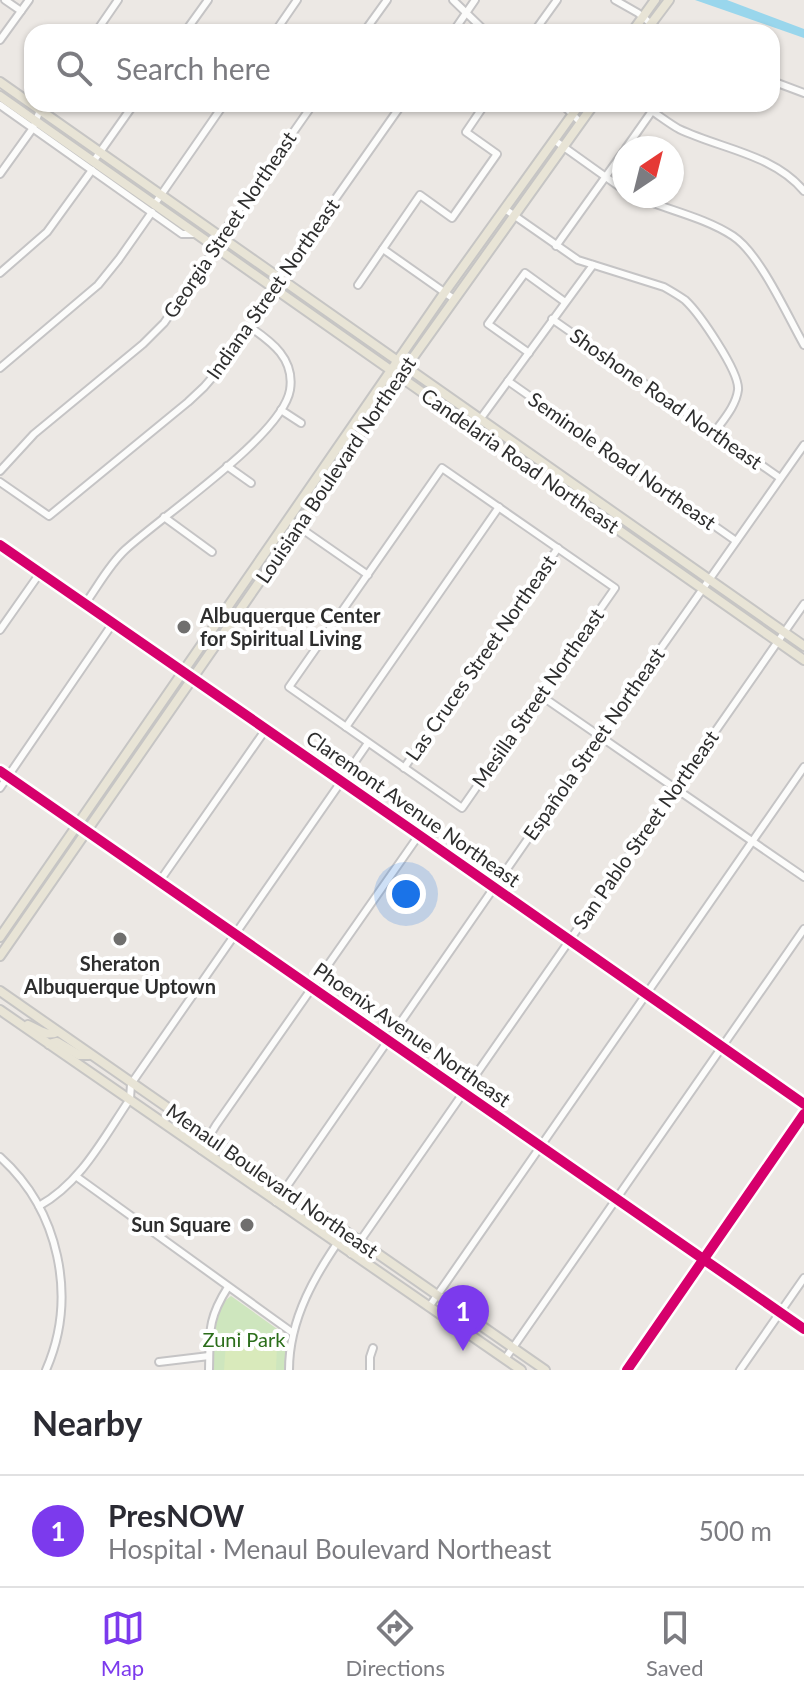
<!DOCTYPE html>
<meta charset="utf-8">
<style>
body{margin:0;font-family:Lato,sans-serif;background:#f7f7f7;color:#2b2b33}
.compass{position:absolute;left:612px;top:136px;width:72px;height:72px;border-radius:50%;background:#fff;box-shadow:0 2px 6px #0004;rotate:35deg}
.you{position:absolute;left:406px;top:894px;width:28px;height:28px;margin:-20px;border:6px solid #fff;border-radius:50%;background:#1a73e8;box-shadow:0 0 0 12px #1a73e833}
.badge{display:grid;place-items:center;width:52px;height:52px;border-radius:50%;background:#7c3aed;color:#fff;font-size:26px;font-weight:700}
.pin{position:absolute;translate:-50% -66px;filter:drop-shadow(0 2px 4px #0008)}
.pin::after{content:'';position:absolute;top:42px;width:28px;height:24px;background:inherit;clip-path:polygon(0 0,100% 0,50% 100%)}
.list{margin:0;padding:0;list-style:none}
h2{display:flex;justify-content:space-between;align-items:center;height:104px;margin:0;padding:0 32px;font-size:34px}
h2 small{font-size:26px;font-weight:400;color:#7c7c81}
.list li{display:grid;grid-template-columns:52px 1fr auto;gap:24px;align-items:center;box-sizing:border-box;height:112px;padding:0 32px;border-top:2px solid #e1e1e2}
.list b{display:block;font-size:30px;white-space:nowrap}
.list p{margin:0;font-size:26px;white-space:nowrap;color:#7c7c81}
.list em{font-size:26px;font-style:normal;color:#7c7c81}
.icon{flex:none;width:44px;height:44px;fill:none;stroke:currentColor;stroke-width:2;stroke-linecap:round;stroke-linejoin:round}
.map{position:relative;flex:none;width:804px;height:1370px;overflow:hidden}
.search{position:absolute;background:#fff;box-shadow:0 2px 6px #0004;left:24px;right:24px;top:24px;height:88px;display:flex;align-items:center;gap:20px;box-sizing:border-box;padding:0 28px;border-radius:24px;color:#7c7c81;font-size:30px}
.sheet{height:216px;background:#fff}
nav{display:flex;justify-content:space-around;align-items:center;box-sizing:border-box;height:112px;border-top:2px solid #e1e1e2;background:#fff;font-size:22px;color:#7c7c81}
nav a{display:grid;justify-items:center;gap:4px}
nav .on{color:#7c3aed}
.map>svg:first-child{display:block}
.green{fill:#cee6be}
.pitch{fill:#d9eabb}
.water{fill:#99d6ec}
.lines{fill:none;stroke-linecap:round;stroke-linejoin:round}
.minor-casing{stroke:#c5c4c5;stroke-width:10}
.major-casing{stroke:#c6c5c4;stroke-width:12}
.minor{stroke:#fcfcfb;stroke-width:6}
.major{stroke:#e8e4d6;stroke-width:8}
.cycleway-casing{stroke:#fff;stroke-width:15}
.cycleway{stroke:#d6006c;stroke-width:10}
.poi-dot{fill:#706f6e;stroke:#fff;stroke-width:3}
.labels{text-anchor:middle;stroke-width:8;stroke-linejoin:round;paint-order:stroke}
.street-label{font-size:20px;fill:#2e2e2e;stroke:#fff}
.poi-label{font-size:20px;font-weight:bold;fill:#2e2e2e;stroke:#fff;text-anchor:start}
.park-label{font-size:20px;fill:#2c6e1b;stroke:#fff}
</style>
<div class="map">
<svg width="804" height="1370" viewBox="0 0 804 1370">
<rect width="100%" height="100%" fill="#ece8e4"/>
<path class="green" d="M231,1296L287,1336L288,1339L286,1370H214C214,1346 208,1311 231,1296Z"/>
<polygon class="pitch" points="226,1342 277,1345 276,1370 224,1370"/>
<polygon class="water" points="695,0 727,0 804,29 804,38"/>
<g class="lines">
<g class="minor-casing">
<g id="minor">
<polyline points="5,0 21,11"/>
<polyline points="453,0 486,32"/>
<polyline points="615,0 638,13 661,32"/>
<polyline points="96,32 118,0"/>
<polyline points="185,32 208,0"/>
<polyline points="275,32 297,0"/>
<polyline points="364,32 387,0"/>
<polyline points="453,32 475,0"/>
<polyline points="534,32 557,0"/>
<polyline points="0,40 29,0"/>
<polyline points="772,81 804,93"/>
<polyline points="562,104 581,123"/>
<polyline points="0,105 182,234 195,234"/>
<path d="M652,111C661,117 670,124 679,129C721,149 773,154 804,191"/>
<polyline points="554,140 624,190"/>
<polyline points="626,148 657,104"/>
<polyline points="93,162 134,104"/>
<polyline points="0,174 33,128 40,110 45,104"/>
<path d="M635,196C667,210 704,217 733,236C760,254 787,315 804,345"/>
<polyline points="154,205 224,104"/>
<path d="M505,209L578,260L664,287C671,291 678,295 685,300C699,313 740,372 738,390C736,406 723,420 714,433"/>
<polyline points="556,246 624,151"/>
<polyline points="383,249 454,299"/>
<polyline points="0,273 47,232 92,170"/>
<polyline points="358,285 420,195 452,218 497,154 466,132 485,104"/>
<polyline points="552,319 780,478"/>
<polyline points="529,353 488,324 525,273 565,302"/>
<polyline points="0,368 98,285 119,259 152,212"/>
<polyline points="508,381 736,541"/>
<polyline points="281,410 301,423"/>
<polyline points="473,429 593,265"/>
<polyline points="227,466 251,483"/>
<polygon points="442,468 615,588 462,808 289,687"/>
<polyline points="0,471 34,434 143,344 164,323 213,252 220,237 313,104"/>
<polyline points="0,482 49,516 188,402 204,387 217,372 276,291 279,279 402,104"/>
<polyline points="164,517 212,552"/>
<polyline points="289,520 368,575"/>
<polyline points="0,545 419,835 804,1104"/>
<path d="M85,604C98,586 109,565 125,550C163,515 282,436 290,390C295,359 272,342 250,327"/>
<polyline points="0,630 40,573"/>
<polyline points="540,695 804,877"/>
<polyline points="346,727 499,507"/>
<polyline points="404,768 558,548"/>
<polyline points="0,771 804,1329"/>
<polyline points="0,788 113,623"/>
<polyline points="159,882 266,729"/>
<polyline points="201,1150 216,1125 419,835"/>
<path d="M0,1157C59,1210 78,1297 46,1370"/>
<polyline points="77,1177 293,1333"/>
<polyline points="276,1202 595,742 804,445"/>
<path d="M39,1206C81,1183 104,1137 130,1099L131,1084L368,743"/>
<polyline points="351,1254 804,604"/>
<polyline points="429,1307 804,767"/>
<polyline points="505,1359 804,929"/>
<polyline points="159,1362 209,1356"/>
<path d="M209,1370C210,1333 207,1320 228,1287"/>
<path d="M289,1370C289,1318 316,1273 345,1232"/>
<polyline points="370,1370 370,1357 373,1348"/>
<polyline points="627,1370 804,1114"/>
<polyline points="740,1370 804,1278"/>
</g>
</g>
<g class="major-casing">
<g id="major">
<polyline points="632,32 655,0"/>
<polyline points="645,32 669,0"/>
<polyline points="0,82 804,646"/>
<polyline points="0,96 804,660"/>
<polyline points="0,937 445,292 580,104"/>
<polyline points="0,956 298,526 399,377 594,104"/>
<polyline points="0,991 545,1370"/>
<polyline points="0,1010 521,1370"/>
<path d="M28,1025C38,1029 46,1037 57,1032"/>
<polyline points="49,1044 57,1042 79,1055 89,1055"/>
</g>
</g>
<use href="#minor" class="minor"/>
<use href="#major" class="major"/>
<g class="cycleway-casing">
<g id="cycleway">
<polyline points="0,545 419,835 804,1104"/>
<polyline points="0,771 804,1329"/>
<polyline points="627,1370 804,1114"/>
</g>
</g>
<use href="#cycleway" class="cycleway"/>
</g>
<g class="poi-dot">
<circle cx="184" cy="627" r="8"/>
<circle cx="120" cy="939" r="8"/>
<circle cx="247" cy="1225" r="8"/>
</g>
<g class="labels">
<g class="street-label">
<text transform="translate(230 225) rotate(-56)" y="7">Georgia Street Northeast</text>
<text transform="translate(273 289) rotate(-55)" y="7">Indiana Street Northeast</text>
<text transform="translate(666 399) rotate(35)" y="7">Shoshone Road Northeast</text>
<text transform="translate(520 461) rotate(35)" y="7">Candelaria Road Northeast</text>
<text transform="translate(622 461) rotate(35)" y="7">Seminole Road Northeast</text>
<text transform="translate(336 470) rotate(-56)" y="7">Louisiana Boulevard Northeast</text>
<text transform="translate(481 658) rotate(-55)" y="7">Las Cruces Street Northeast</text>
<text transform="translate(538 698) rotate(-55)" y="7">Mesilla Street Northeast</text>
<text transform="translate(594 744) rotate(-55)" y="7">Española Street Northeast</text>
<text transform="translate(413 809) rotate(35)" y="7">Claremont Avenue Northeast</text>
<text transform="translate(646 830) rotate(-55)" y="7">San Pablo Street Northeast</text>
<text transform="translate(412 1035) rotate(35)" y="7">Phoenix Avenue Northeast</text>
<text transform="translate(272 1181) rotate(35)" y="7">Menaul Boulevard Northeast</text>
</g>
<g class="poi-label">
<text x="200" y="623">Albuquerque Center<tspan x="200" dy="23">for Spiritual Living</tspan></text>
<text x="120" y="971" text-anchor="middle">Sheraton<tspan x="120" dy="23">Albuquerque Uptown</tspan></text>
<text x="231" y="1232" text-anchor="end">Sun Square</text>
</g>
<g class="park-label">
<text x="244" y="1347">Zuni Park</text>
</g>
</g>
</svg>
<svg class="compass" viewBox="-18 -18 36 36"><path d="M0-13l5 13h-10z" fill="#e53935"/><path d="M0 13l5-13h-10z" fill="#7c7c81"/></svg>
<div class="you"></div>
<div class="pin badge" style="left:463px;top:1351px">1</div>
<div class="search"><svg class="icon" aria-label="search" viewBox="0 0 24 24"><circle cx="10" cy="10" r="6"/><path d="M15 15l6 6"/></svg>Search here</div>
</div>
<section class="sheet">
<h2>Nearby<small></small></h2>
<ul class="list">
<li><span class="badge">1</span><div><b>PresNOW</b><p>Hospital · Menaul Boulevard Northeast</p></div><em>500 m</em></li>
</ul>
</section>
<nav>
<a class="on"><svg class="icon" aria-label="map" viewBox="0 0 24 24"><path d="M3 6l6-2 6 2 6-2v14l-6 2-6-2-6 2zM9 4v14M15 6v14"/></svg>Map</a>
<a><svg class="icon" aria-label="directions" viewBox="0 0 24 24"><path d="M12 3l9 9-9 9-9-9zM9 14v-3h6M13 9l2 2-2 2"/></svg>Directions</a>
<a><svg class="icon" aria-label="saved" viewBox="0 0 24 24"><path d="M7 4h10v16l-5-4-5 4z"/></svg>Saved</a>
</nav>
